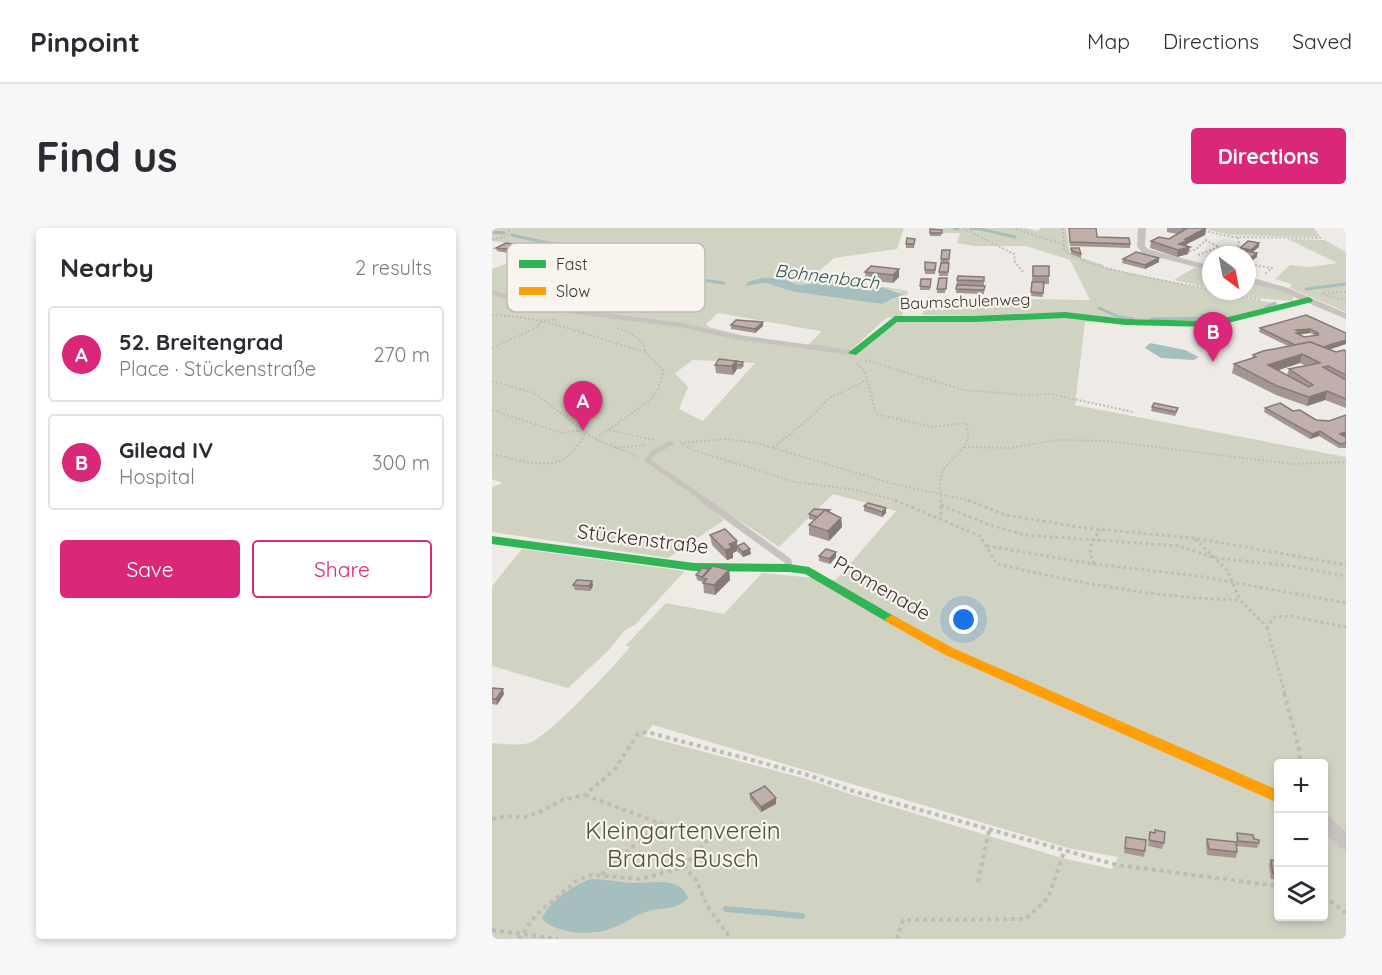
<!DOCTYPE html>
<meta charset="utf-8">
<style>
body{margin:0;font-family:Quicksand,sans-serif;background:#f7f7f7;color:#2b2b33}
.controls{position:absolute;right:18px;bottom:18px;display:grid;overflow:hidden;border-radius:6px;box-shadow:0 3px 9px #0003}
.controls button{width:54px;height:54px;display:grid;place-items:center;padding:0;border:0;border-bottom:2px solid #e1e1e2;background:#fff;color:#2b2b33;font:30px sans-serif}
.compass{position:absolute;left:710px;top:18px;width:54px;height:54px;border-radius:50%;background:#fff;box-shadow:0 3px 9px #0003;rotate:148deg}
.you{position:absolute;left:472px;top:392px;width:21px;height:21px;margin:-15px;border:4px solid #fff;border-radius:50%;background:#1a73e8;box-shadow:0 0 0 9px #1a73e833}
.badge{display:grid;place-items:center;width:39px;height:39px;border-radius:50%;background:#db2777;color:#fff;font-size:20px;font-weight:700}
.pin{position:absolute;translate:-50% -50px;filter:drop-shadow(0 2px 3px #0008)}
.pin::after{content:'';position:absolute;top:32px;width:21px;height:18px;background:inherit;clip-path:polygon(0 0,100% 0,50% 100%)}
.list{margin:0;padding:0;list-style:none}
h2{display:flex;justify-content:space-between;align-items:center;height:78px;margin:0;padding:0 24px;font-size:26px}
h2 small{font-size:20px;font-weight:400;color:#7c7c81}
.list li{display:grid;grid-template-columns:39px 1fr auto;gap:18px;align-items:center;box-sizing:border-box;height:96px;margin:0 12px 12px;padding:0 12px;border:2px solid #e1e1e2;border-radius:6px}
.list b{display:block;font-size:22px;white-space:nowrap}
.list p{margin:0;font-size:20px;white-space:nowrap;color:#7c7c81}
.list em{font-size:20px;font-style:normal;color:#7c7c81}
.actions{display:flex;gap:12px;padding:18px 24px}
.actions a{flex:1;padding:14px 0;border:2px solid #db2777;border-radius:6px;text-align:center;font-size:21px;color:#db2777}
.actions .main{background:#db2777;color:#fff}
.icon{flex:none;width:33px;height:33px;fill:none;stroke:currentColor;stroke-width:2;stroke-linecap:round;stroke-linejoin:round}
.map{position:relative;flex:none;width:854px;height:711px;overflow:hidden;border-radius:6px}
header{display:flex;align-items:center;gap:36px;box-sizing:border-box;height:84px;padding:0 30px;background:#fff;border-bottom:2px solid #e1e1e2}
header strong{font-size:28px}
nav{display:flex;gap:33px;margin-inline-start:auto;font-size:21px}
.intro{display:flex;align-items:center;justify-content:space-between;box-sizing:border-box;height:144px;padding:0 36px}
h1{margin:0;font-size:42px}
.button{padding:15px 27px;border-radius:6px;background:#db2777;color:#fff;font-size:21px;font-weight:700}
main{display:flex;gap:36px;padding:0 36px}
aside{flex:1;background:#fff;border-radius:6px;box-shadow:0 3px 9px #0003}
.map>svg:first-child{display:block}
.green{fill:#d1d3c2;fill-rule:evenodd}
.water{fill:#a4bfbd}
.lines{fill:none;stroke-linecap:round;stroke-linejoin:round}
.stream-far1{stroke:#a4bfbd;stroke-width:3}
.stream{stroke:#a4bfbd;stroke-width:6}
.path-far2{stroke:#c1bbb8;stroke-width:2;stroke-dasharray:2 2;stroke-linecap:butt}
.path-far1{stroke:#c1bbb8;stroke-width:3;stroke-dasharray:3 3;stroke-linecap:butt}
.path{stroke:#c1bbb8;stroke-width:4;stroke-dasharray:4 4;stroke-linecap:butt}
.lane-far2{stroke:#c8c2bf;stroke-width:4.5}
.lane-far1{stroke:#c8c2bf;stroke-width:5}
.lane{stroke:#c8c2bf;stroke-width:7}
.street{fill:#c8c2bf;fill-rule:evenodd}
.fast{fill:#30b455;fill-rule:evenodd}
.slow{fill:#ff9f0a;fill-rule:evenodd}
.wall{fill:#a59692;fill-rule:evenodd}
.shaded-wall{fill:#867a77}
.building{fill:#c0afaa;stroke:#867a77;stroke-width:1.5;fill-rule:evenodd}
.labels{text-anchor:middle;stroke-width:4.5;stroke-linejoin:round;paint-order:stroke}
.far-street-label{font-size:16px;fill:#39302d;stroke:#faf4ef}
.far-water-label{font-size:18px;font-style:italic;fill:#255757;stroke:#faf4ef}
.street-label{font-size:20px;fill:#39302d;stroke:#faf4ef}
.near-park-label{font-size:24px;fill:#4b5533;stroke:#faf4ef}
.key{fill:#faf4ef;stroke:#c0b9b5;stroke-width:1.5}
.key-label{font-size:16px;fill:#39302d}
</style>
<header>
<strong>Pinpoint</strong>
<nav><a>Map</a><a>Directions</a><a>Saved</a></nav>
</header>
<div class="intro"><h1>Find us</h1><a class="button">Directions</a></div>
<main>
<aside>
<h2>Nearby<small>2 results</small></h2>
<ul class="list">
<li><span class="badge">A</span><div><b>52. Breitengrad</b><p>Place · Stückenstraße</p></div><em>270 m</em></li>
<li><span class="badge">B</span><div><b>Gilead IV</b><p>Hospital</p></div><em>300 m</em></li>
</ul>
<div class="actions"><a class="main">Save</a><a>Share</a></div>
</aside>
<div class="map">
<svg width="854" height="711" viewBox="0 0 854 711">
<rect width="100%" height="100%" fill="#eeeae6"/>
<g class="green">
<path d="M0,0H412L405,21L342,30L323,47L416,63L410,88L394,90L358,123L401,93L595,89L617,95L593,94L583,177L854,229V711H0V515C12,516 26,518 37,515C57,509 123,437 138,419L133,418L174,375L232,386L270,345L344,352L404,283L341,266L287,319L215,271L206,270L232,292L176,330L0,304V259L11,255L0,251V41L43,25L54,28L71,26L60,21L0,13ZM270,50H289L306,57L324,54L392,60L409,64L402,71L390,76L303,64L274,55L253,58L257,53ZM226,85L328,103L329,104L316,117L265,111L217,99L214,96ZM201,132L263,135L211,193L187,181L196,159L183,145ZM161,497L576,620L626,629L620,641L570,630L358,566L315,551L152,508ZM786,536H832V688H786Z"/>
<polygon points="450,0 533,0 546,3 549,0 574,0 578,26 612,37 610,39 790,77 733,93 430,87 435,70 598,72 578,32 534,18 482,18 465,15 468,5 450,5"/>
<polygon points="707,0 822,0 828,9 739,7"/>
<polygon points="796,11 832,12 854,24 854,84 798,60 799,56 783,51 798,37 818,39 845,35"/>
<polygon points="703,39 719,43 719,60 682,52"/>
<polygon points="755,53 796,66 801,69 801,73 763,70 730,63 755,63"/>
<polygon points="30,321 192,343 192,344 143,397 133,402 116,423 76,460 0,438 0,358"/>
</g>
<g class="water">
<polygon points="270,50 289,50 306,57 332,54 392,60 411,66 390,76 303,64 274,55 253,58 257,53"/>
<polygon points="658,115 693,122 707,129 702,132 669,130 653,120"/>
<path d="M98,651C113,651 127,654 141,655C160,656 187,647 196,670C186,682 171,679 157,683C143,687 132,696 118,701C99,708 65,706 50,691C56,674 81,658 98,651Z"/>
</g>
<g class="lines">
<g class="stream-far1">
<polyline points="462,0 466,1"/>
<polyline points="479,1 484,0 523,9"/>
<polyline points="0,4 12,5"/>
<polyline points="20,7 156,37"/>
<polyline points="159,38 195,50 232,55"/>
<polyline points="814,61 854,56"/>
<polyline points="774,79 783,75"/>
<polyline points="607,80 627,89 641,91"/>
<polyline points="659,91 728,90"/>
</g>
<polyline class="stream" points="234,681 310,688"/>
<g class="path-far2">
<polyline points="471,0 522,26 523,34 531,44"/>
<polyline points="520,0 571,16"/>
<path d="M571,0L572,21C585,40 692,56 719,61"/>
<polyline points="712,3 741,9 829,10"/>
<polyline points="0,12 15,8 18,0"/>
<polyline points="697,23 703,22 715,11"/>
<polyline points="706,27 727,19 713,12"/>
<polyline points="737,27 747,17 746,9"/>
<polyline points="755,36 780,40 773,46"/>
<polyline points="727,63 770,72"/>
<polyline points="832,65 854,64"/>
<polyline points="830,66 854,73"/>
<path d="M0,87C54,88 102,110 153,124"/>
<polyline points="48,94 65,91"/>
<polyline points="0,120 44,100 47,98 46,94"/>
<polyline points="373,132 472,162 534,167 559,166 641,184"/>
<path d="M365,135L373,144L384,186L441,199L474,195C484,223 454,227 449,249C447,256 449,266 449,273"/>
<polyline points="0,153 42,165 103,211 148,229"/>
<polyline points="0,182 70,205 89,202"/>
<polyline points="117,202 162,212"/>
<path d="M103,211L157,173L165,163L172,143L153,124C153,109 136,105 124,99"/>
<polyline points="188,215 234,211 265,215 398,255 479,273"/>
<polyline points="191,216 201,222 303,254 364,262 407,273"/>
<polyline points="472,219 518,220 564,212 615,213 799,236 854,234"/>
<polyline points="123,220 154,217"/>
<polyline points="281,220 322,186 337,170 373,153"/>
<path d="M0,226C20,230 52,242 72,231C81,226 88,213 94,205"/>
</g>
<g class="path-far1">
<path d="M403,272L488,308L505,336C586,355 665,370 748,372L775,399L783,389L799,388L854,399"/>
<polyline points="449,272 449,291"/>
<polyline points="476,272 513,287 593,300 702,310 854,337"/>
<polyline points="449,277 495,296 533,307 687,318 723,330 799,338 854,348"/>
<polyline points="703,311 735,342 748,372"/>
<polyline points="495,318 602,336 706,348 854,375"/>
<path d="M602,336C595,322 599,313 609,302"/>
<polyline points="775,399 793,466"/>
</g>
<g class="path">
<polyline points="792,465 807,521 808,536"/>
<polyline points="93,567 167,595 109,647"/>
<polyline points="0,591 14,588 32,589 50,583 70,572 93,567 122,542 146,506 155,504 316,547 364,564 625,637 786,658"/>
<polyline points="167,595 180,599"/>
<polyline points="192,639 219,608"/>
<polyline points="486,654 497,603"/>
<polyline points="832,668 854,685"/>
<polyline points="0,702 30,706 45,686 84,653 99,647 149,651 192,639 204,652 216,679 239,711"/>
<polyline points="27,711 30,706 66,711"/>
<polyline points="405,711 411,692 534,691 556,670 572,624"/>
</g>
<polyline class="lane-far2" points="0,65 70,82 189,97 244,109 332,121"/>
<g class="lane-far1">
<polyline points="321,119 361,125"/>
<polyline points="179,215 161,225 155,232 214,273"/>
</g>
<polyline class="lane" points="212,272 296,333 297,340"/>
<g class="street">
<polygon points="646,0 654,0 653,18 656,21 719,38 719,43 650,25 645,18"/>
<polygon points="755,48 796,60 854,85 854,91 790,64 755,54"/>
<polygon points="832,587 838,589 854,604 854,622 848,620 832,604"/>
</g>
<g class="fast">
<polygon points="817,69 821,72 820,74 720,99 633,97 573,90 482,94 405,94 364,127 356,125 403,88 482,88 573,84 633,91 720,93"/>
<polygon points="0,308 202,335 297,336 317,339 407,391 400,395 395,394 313,346 297,344 202,343 0,316"/>
</g>
<polygon class="slow" points="400,387 461,420 786,562 786,575 451,426 395,394 393,391"/>
</g>
<g class="wall">
<polygon points="577,0 604,0 605,9 638,16 638,20 578,18"/>
<polygon points="675,0 714,0 713,7 695,16 696,26 685,29 658,20 659,13 677,11 685,6 675,4"/>
<polygon points="438,1 450,2 449,8 438,8"/>
<polygon points="423,11 422,20 414,20 414,16"/>
<polygon points="25,17 26,20 16,25 5,23 4,20"/>
<polygon points="767,19 760,24 765,25 765,29 756,35 755,34 755,27 752,24 747,23 748,20"/>
<polygon points="579,20 589,26 589,30 579,26"/>
<polygon points="450,22 458,22 457,35 452,35 457,35 456,48 447,48"/>
<polygon points="667,30 667,34 653,41 630,35 631,31"/>
<polygon points="433,34 444,35 443,46 433,46"/>
<polygon points="541,38 557,48 557,56 552,56 551,69 539,68"/>
<polygon points="407,41 407,49 401,55 374,52 373,44"/>
<polygon points="492,49 492,66 464,65 465,52"/>
<polygon points="455,50 453,65 445,65 445,61"/>
<polygon points="439,51 438,62 428,62 428,58"/>
<path d="M814,87L854,105V116L837,122L844,124L854,123V180L833,172L815,178L784,167L740,145L742,136L760,130L761,127L796,118L767,104L768,100ZM818,105L823,107L812,109L807,107ZM808,135L814,138L797,141L795,147L786,142Z"/>
<polygon points="239,97 271,98 263,105 239,101"/>
<polygon points="244,133 251,134 252,138 249,141 245,141 241,147 224,145 223,137"/>
<polygon points="660,179 686,180 685,184 683,188 659,183"/>
<polygon points="773,180 801,183 824,192 837,193 854,208 852,209 854,210 854,220 847,220 827,208 818,211 772,184"/>
<polygon points="372,278 394,280 394,285 390,289 372,283"/>
<polygon points="338,285 349,290 350,299 337,313 317,307 317,297 322,292 317,291 317,286"/>
<polygon points="218,307 246,318 259,326 251,329 245,323 241,325 241,330 235,332 220,317"/>
<polygon points="327,328 344,329 338,336 327,333"/>
<polygon points="217,341 237,342 238,352 223,367 212,365 211,354 205,352 204,347"/>
<polygon points="100,353 101,358 98,363 83,362 81,357"/>
<polygon points="0,460 12,466 5,477 0,476"/>
<polygon points="258,566 284,570 284,576 269,584 258,571"/>
<polygon points="658,604 663,605 672,615 670,621 656,618"/>
<polygon points="745,605 762,611 767,615 765,620 744,618 745,624 744,630 715,627 714,616 715,611 744,614"/>
<polygon points="634,609 653,623 652,629 632,625"/>
<polygon points="779,632 786,633 786,651 779,651 777,637"/>
</g>
<g class="shaded-wall">
<polygon points="714,0 713,7 695,16 695,19 698,19 696,26 685,29 687,16 693,11"/>
<polygon points="767,15 767,19 758,26 759,22"/>
<polygon points="25,17 26,20 16,25 15,21"/>
<polygon points="765,25 765,29 756,35 757,31"/>
<polygon points="667,30 667,34 653,41 653,37"/>
<polygon points="407,41 407,49 401,55 401,47"/>
<polygon points="271,94 271,98 263,105 263,101"/>
<polygon points="818,101 818,105 807,106 807,108 803,109 804,102"/>
<polygon points="854,112 854,116 831,123 831,120"/>
<polygon points="810,126 808,135 775,146 776,137"/>
<polygon points="244,133 245,141 241,147 240,138"/>
<polygon points="835,163 833,172 815,178 817,169"/>
<polygon points="828,203 827,208 818,211 820,206"/>
<polygon points="854,204 854,208 846,211 848,206"/>
<polygon points="394,280 394,285 390,289 390,284"/>
<polygon points="349,290 350,299 337,313 336,303"/>
<polygon points="245,313 245,323 241,325 241,330 235,332 233,322 237,316"/>
<polygon points="258,321 259,326 251,329 250,324"/>
<polygon points="344,324 344,329 338,336 337,331"/>
<polygon points="237,342 238,352 223,367 222,357"/>
<polygon points="100,353 101,358 98,363 97,358"/>
<polygon points="11,461 12,466 5,477 4,471"/>
<polygon points="284,570 284,576 269,584 269,579"/>
</g>
<g class="building">
<polygon points="577,0 604,0 605,9 637,10 638,16 578,14"/>
<polygon points="689,0 714,0 693,11 696,12 687,16 698,19 686,22 659,13 667,9 677,11 694,1"/>
<polygon points="438,1 450,2 450,5 438,5"/>
<polygon points="415,10 423,11 422,16 414,16"/>
<polygon points="756,13 767,15 759,22 748,20"/>
<polygon points="14,15 25,17 15,21 4,20"/>
<polygon points="579,20 587,20 589,26 579,22"/>
<polygon points="450,22 458,22 457,31 449,31"/>
<polygon points="754,23 765,25 757,31 755,31 755,27 748,27"/>
<polygon points="644,24 667,30 653,37 631,31"/>
<polygon points="433,34 444,35 443,42 433,42"/>
<polygon points="449,35 457,35 456,44 447,44"/>
<polygon points="379,38 407,41 401,47 373,44"/>
<rect x="541" y="38" width="16" height="10"/>
<polygon points="466,48 492,49 492,53 465,52"/>
<polygon points="447,50 455,50 454,61 445,61"/>
<polygon points="429,51 439,51 438,59 428,58"/>
<polygon points="540,54 552,54 551,65 539,64"/>
<polygon points="465,57 493,58 492,62 464,61"/>
<path d="M814,87L854,105V112L831,119L818,114L803,117L768,100ZM818,101L826,105L823,106L827,107L812,109L804,105L808,104L804,102Z"/>
<polygon points="244,92 271,94 263,101 239,97"/>
<path d="M818,114L844,124L852,122L854,123V147L836,138L831,139L852,151L854,150V171L835,163L817,169L785,158L742,136L764,129L761,127L771,123ZM810,126L828,135L797,141L821,157L817,159L776,137Z"/>
<polygon points="227,131 244,133 240,138 223,137"/>
<polygon points="244,133 251,134 249,137 245,137"/>
<polygon points="662,175 686,180 684,184 660,179"/>
<polygon points="788,175 801,183 808,182 824,192 837,193 854,187 854,204 848,206 854,209 854,215 848,216 828,203 820,206 773,180"/>
<polygon points="376,275 394,280 390,284 372,278"/>
<polygon points="322,281 338,282 336,284 333,282 326,289 317,286"/>
<polygon points="333,282 349,290 336,303 317,297"/>
<polygon points="233,301 245,313 237,316 240,320 233,322 218,307"/>
<polygon points="252,315 258,321 250,324 245,318"/>
<polygon points="334,321 344,324 337,331 327,328"/>
<polygon points="221,338 237,342 222,357 211,355 215,351 210,350"/>
<polygon points="210,340 217,341 210,349 204,347"/>
<polygon points="85,352 100,353 97,358 81,357"/>
<polygon points="0,460 11,461 4,471 0,471"/>
<polygon points="273,558 284,570 269,579 258,566"/>
<polygon points="663,602 673,604 672,615 657,612 658,604 663,605"/>
<polygon points="745,605 761,607 762,611 767,612 767,615 746,613"/>
<polygon points="634,609 654,612 653,623 633,620"/>
<polygon points="715,611 744,614 745,624 717,621"/>
<polygon points="779,632 786,633 786,646 781,645"/>
</g>
<g class="labels">
<g class="far-street-label">
<text transform="translate(473 73) rotate(-2)" y="6">Baumschulenweg</text>
</g>
<g class="far-water-label">
<text transform="translate(335 49) rotate(7)" y="6">Bohnenbach</text>
</g>
<g class="street-label">
<text transform="translate(151 311) rotate(7)" y="7">Stückenstraße</text>
<text transform="translate(390 360) rotate(30)" y="7">Promenade</text>
</g>
<g class="near-park-label">
<text x="191" y="611">Kleingartenverein<tspan x="191" dy="28">Brands Busch</tspan></text>
</g>
</g>
<rect x="15" y="15" width="198" height="69" rx="9" class="key"/>
<rect x="27" y="32" width="27" height="8" fill="#30b455"/>
<rect x="27" y="59" width="27" height="8" fill="#ff9f0a"/>
<g class="key-label">
<text x="64" y="42">Fast</text>
<text x="64" y="69">Slow</text>
</g>
</svg>
<div class="controls">
<button>+</button>
<button>−</button>
<button><svg class="icon" aria-label="layers" viewBox="0 0 24 24"><path d="M12 4l9 5-9 5-9-5zM3 14l9 5 9-5"/></svg></button>
</div>
<svg class="compass" viewBox="-18 -18 36 36"><path d="M0-13l5 13h-10z" fill="#e53935"/><path d="M0 13l5-13h-10z" fill="#7c7c81"/></svg>
<div class="you"></div>
<div class="pin badge" style="left:91px;top:203px">A</div>
<div class="pin badge" style="left:721px;top:134px">B</div>
</div>
</main>
